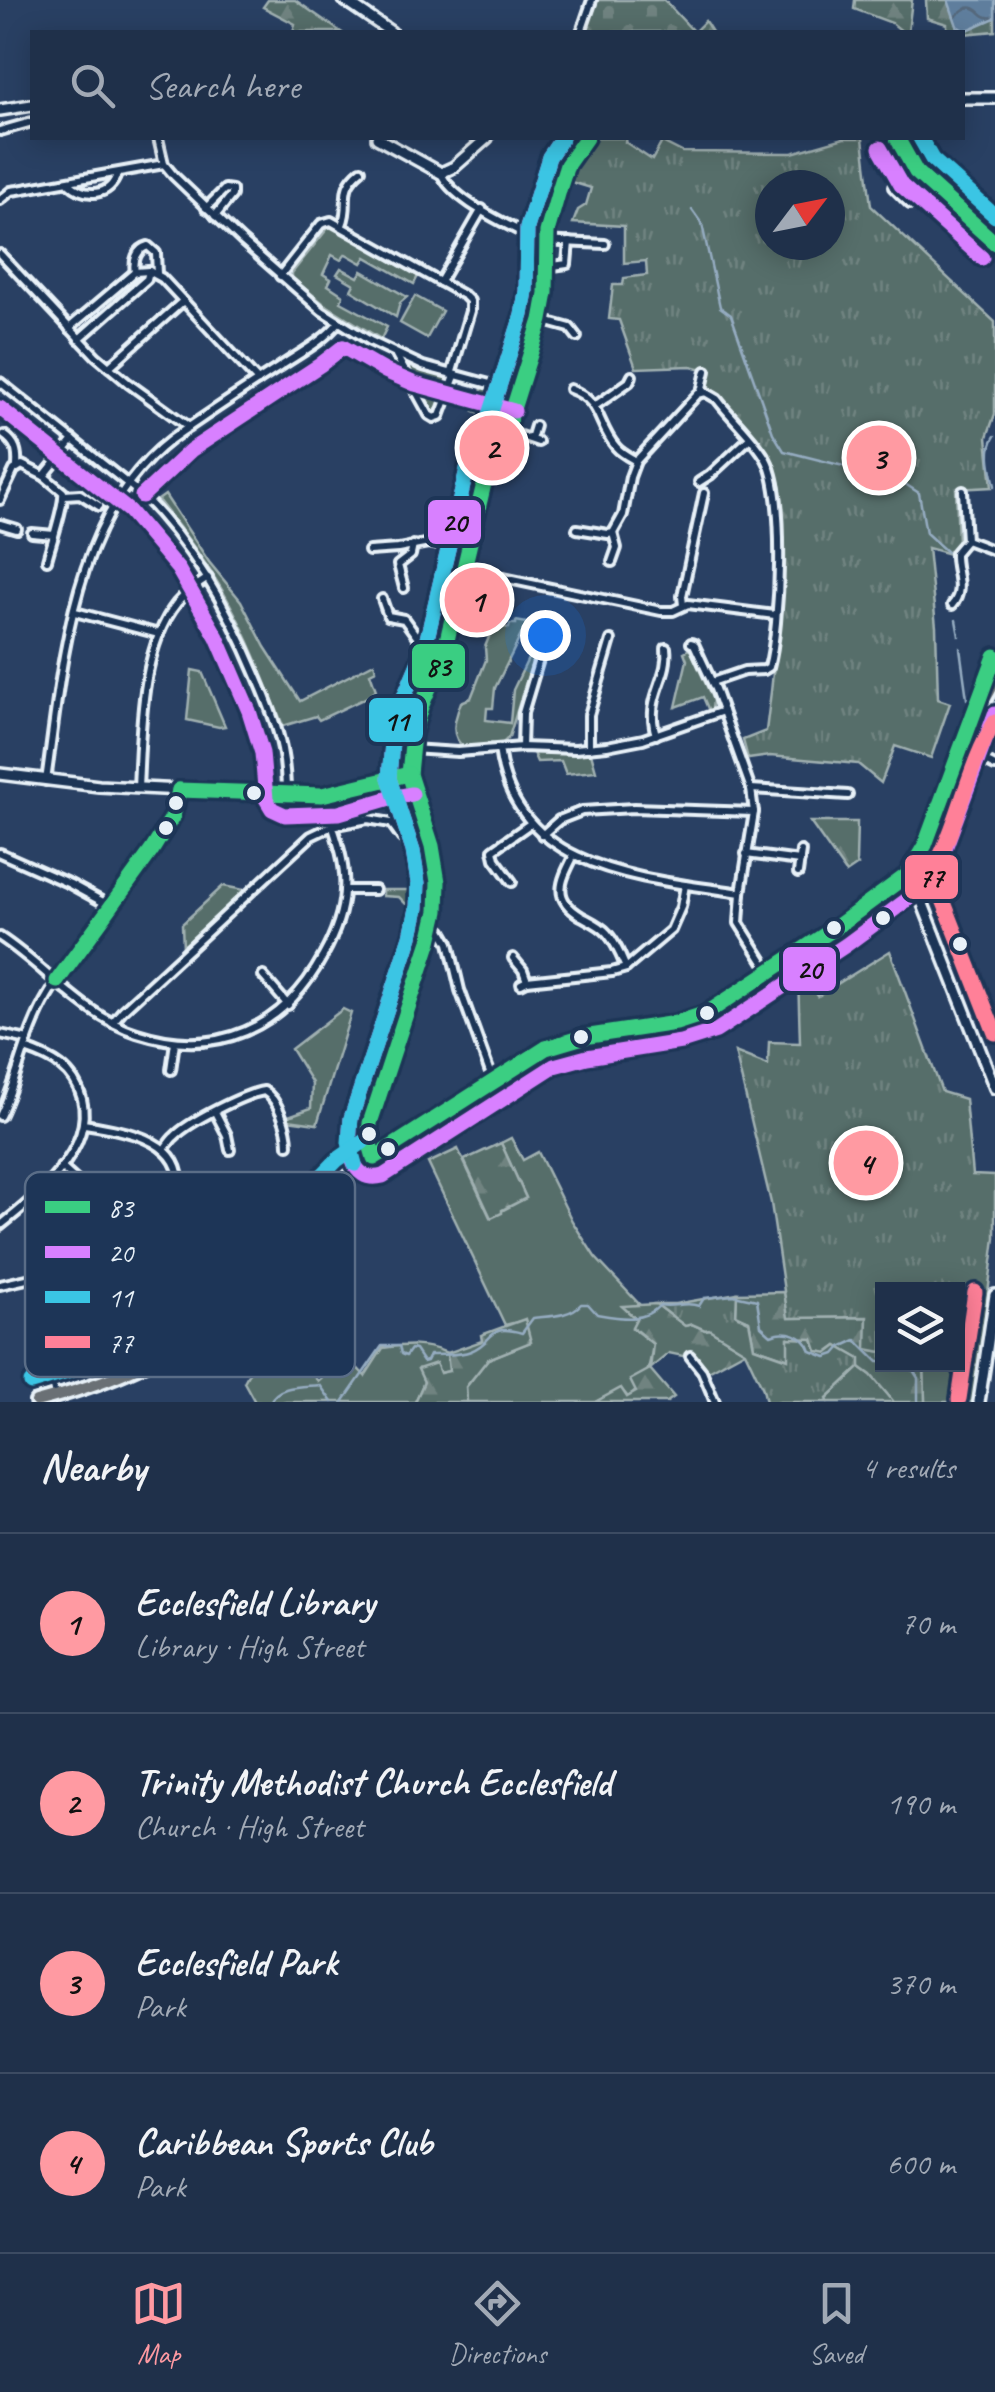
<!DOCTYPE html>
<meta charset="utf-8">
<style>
body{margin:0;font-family:Caveat,sans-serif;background:#273851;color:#f1f3f6}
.controls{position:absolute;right:30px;bottom:30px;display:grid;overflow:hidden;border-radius:0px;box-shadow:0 5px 25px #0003}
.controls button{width:90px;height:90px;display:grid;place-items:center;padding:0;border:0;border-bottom:2px solid #3c4b62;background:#1f304a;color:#f1f3f6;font:50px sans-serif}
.compass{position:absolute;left:755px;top:170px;width:90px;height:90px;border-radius:50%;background:#1f304a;box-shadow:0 5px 25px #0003;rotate:58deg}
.you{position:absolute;left:545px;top:635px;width:35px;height:35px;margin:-25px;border:8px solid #fff;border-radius:50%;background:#1a73e8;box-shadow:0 0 0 15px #1a73e833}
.badge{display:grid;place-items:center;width:65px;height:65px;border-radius:50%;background:#ff9aa2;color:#111;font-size:32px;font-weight:700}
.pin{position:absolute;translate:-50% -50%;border:5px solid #fff;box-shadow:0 2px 10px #0006}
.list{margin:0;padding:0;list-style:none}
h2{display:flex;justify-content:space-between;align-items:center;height:130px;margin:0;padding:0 40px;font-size:42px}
h2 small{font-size:32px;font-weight:400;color:#a1a9b5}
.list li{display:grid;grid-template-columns:65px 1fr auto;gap:30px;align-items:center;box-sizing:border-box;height:180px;padding:0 40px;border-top:2px solid #3c4b62}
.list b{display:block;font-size:38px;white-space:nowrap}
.list p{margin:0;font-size:32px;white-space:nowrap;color:#a1a9b5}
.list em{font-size:32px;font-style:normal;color:#a1a9b5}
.icon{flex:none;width:55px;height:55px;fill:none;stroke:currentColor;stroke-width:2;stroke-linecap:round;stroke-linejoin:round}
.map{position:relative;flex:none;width:995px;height:1402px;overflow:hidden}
.search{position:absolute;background:#1f304a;box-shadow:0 5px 25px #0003;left:30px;right:30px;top:30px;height:110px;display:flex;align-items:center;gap:25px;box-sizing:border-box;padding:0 35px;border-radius:0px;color:#a1a9b5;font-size:38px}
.sheet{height:850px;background:#1f304a}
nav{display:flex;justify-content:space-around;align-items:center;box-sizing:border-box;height:140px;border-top:2px solid #3c4b62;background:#1f304a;font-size:28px;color:#a1a9b5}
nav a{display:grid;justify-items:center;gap:5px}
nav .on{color:#ff9aa2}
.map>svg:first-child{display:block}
.green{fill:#576e6a;stroke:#a0b0b1;stroke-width:2.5}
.forest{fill:url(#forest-firs);stroke:#a0b0b1;stroke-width:2.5}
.cemetery{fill:url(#cemetery-stones);stroke:#a0b0b1;stroke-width:2.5}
.park{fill:url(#park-tufts);stroke:#a0b0b1;stroke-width:2.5;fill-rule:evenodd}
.water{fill:url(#water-waves);stroke:#95acc1;stroke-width:2.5}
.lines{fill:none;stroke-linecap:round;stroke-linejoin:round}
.stream{stroke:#95acc1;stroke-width:2.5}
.street-casing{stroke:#e8f1f8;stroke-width:14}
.secondary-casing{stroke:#e8f1f8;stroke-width:16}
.primary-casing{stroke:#e8f1f8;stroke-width:18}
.street{stroke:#1d3557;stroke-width:6}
.secondary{stroke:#1d3557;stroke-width:9}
.primary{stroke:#6a7074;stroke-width:10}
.bus-1-casing{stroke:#1d3557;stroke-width:22}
.bus-2-casing{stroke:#1d3557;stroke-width:22}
.bus-3-casing{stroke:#1d3557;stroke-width:22}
.bus-4-casing{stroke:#1d3557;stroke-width:22}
.bus-1{stroke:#3ace82;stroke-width:15}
.bus-2{stroke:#d880ff;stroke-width:15}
.bus-3{stroke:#3ac5e4;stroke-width:15}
.bus-4{stroke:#ff8098;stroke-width:15}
.bus-dot{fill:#e8f1f8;stroke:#1d3557;stroke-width:4}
.key{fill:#1d3557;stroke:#5a6d87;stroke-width:2.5}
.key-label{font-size:28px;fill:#e8f1f8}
.line-badge{stroke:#1d3557;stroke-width:4}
.pale-badge-label{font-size:28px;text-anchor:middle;font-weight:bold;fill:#111}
</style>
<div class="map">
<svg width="995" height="1402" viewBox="0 0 995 1402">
<defs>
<pattern id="forest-firs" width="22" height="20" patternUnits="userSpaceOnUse" patternTransform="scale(2.5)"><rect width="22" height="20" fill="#576e6a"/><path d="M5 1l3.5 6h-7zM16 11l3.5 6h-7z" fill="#6f8380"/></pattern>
<pattern id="cemetery-stones" width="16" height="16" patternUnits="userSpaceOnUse" patternTransform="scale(2.5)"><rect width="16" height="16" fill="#576e6a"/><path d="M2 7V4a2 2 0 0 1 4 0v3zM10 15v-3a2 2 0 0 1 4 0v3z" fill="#6f8380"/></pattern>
<pattern id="park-tufts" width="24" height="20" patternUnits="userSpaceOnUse" patternTransform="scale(2.5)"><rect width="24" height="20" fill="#576e6a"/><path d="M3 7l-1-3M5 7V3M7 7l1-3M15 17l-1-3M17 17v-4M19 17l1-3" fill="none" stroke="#6f8380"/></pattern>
<pattern id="water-waves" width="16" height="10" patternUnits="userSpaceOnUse" patternTransform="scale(2.5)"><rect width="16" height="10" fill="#5e7e9d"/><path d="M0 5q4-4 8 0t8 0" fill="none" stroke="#54687c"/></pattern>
</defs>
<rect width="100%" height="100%" fill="#294063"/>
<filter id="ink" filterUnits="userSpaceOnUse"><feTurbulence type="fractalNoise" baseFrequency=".01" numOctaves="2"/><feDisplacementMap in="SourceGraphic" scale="20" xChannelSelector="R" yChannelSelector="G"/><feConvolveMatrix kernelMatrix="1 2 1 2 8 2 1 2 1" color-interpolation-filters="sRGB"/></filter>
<g filter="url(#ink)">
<g class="green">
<polygon points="332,227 418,276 414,284 366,257 362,263 346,254 341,260 332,255 323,274 331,279 328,285 343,295 341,302 387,327 381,339 323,303 292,278 292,273 328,228"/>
<polygon points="341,268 358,277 362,271 407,297 400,303 396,317 351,290 354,284 337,274"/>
<polygon points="415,296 442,311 427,338 400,323"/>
<polygon points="403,360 449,379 438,413 436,414 431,412 402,362"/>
<polygon points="483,386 506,392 510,398 504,421 474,411"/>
<path d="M165,495L209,562L241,601L265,647L300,701L374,663L376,670L370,673L376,690L373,692L374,694L319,720L316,716L283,726C267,685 251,642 230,604C210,567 184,533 158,500Z"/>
<path d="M491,581L512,585L504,627L509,628L510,624H516V621L527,623L529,630L524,629L495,688L493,708H487L486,720L510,723L513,690L538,638L539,639L509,737L503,743L465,748C448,736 455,719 461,702L471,698L486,660L485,647L489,637L457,626L462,607L482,611Z"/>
<polygon points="690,649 713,700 712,709 709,711 703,697 676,707 687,660 684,652"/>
<polygon points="192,670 202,672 225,726 219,727 187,720"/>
<polygon points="533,753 591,753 596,771 566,774 561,761 537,762"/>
<path d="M410,842L419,874L416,888L421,909L411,917V909L399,897L383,896V890H409C413,883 412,873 409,866L411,862L400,844Z"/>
<polygon points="223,886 244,890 183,948 182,924"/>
<polygon points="343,1009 351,1013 317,1124 288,1120 286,1117 311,1108 312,1083 291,1049"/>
<path d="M511,1138L523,1160L538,1152L572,1221L595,1257L640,1305L623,1307L637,1319L632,1328L653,1344C650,1365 647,1385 628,1397L621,1389L595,1402H467L466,1387L488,1359L530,1342L525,1320L505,1325L428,1163L458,1149L490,1217L526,1198L501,1143Z"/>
<path d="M274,1332L318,1381L346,1356L365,1376L383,1348C406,1345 425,1343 447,1353L450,1371L440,1373L419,1369L424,1382L415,1402H255L244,1382L252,1367L245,1360Z"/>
<polygon points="958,1363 979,1365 974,1402 925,1402 924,1365"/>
<polygon points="860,1367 871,1375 894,1402 828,1402 827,1398"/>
</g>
<g class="forest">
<polygon points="268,0 295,0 341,32 293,32 295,24 263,7"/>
<polygon points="855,0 912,0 908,32 903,32 892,23 854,9"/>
<polygon points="926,0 995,0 995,31 963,34 947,32 947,24 927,18"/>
<polygon points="810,822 857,822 856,862 858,865 846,873"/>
<polygon points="417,893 432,893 431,920 423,943 410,931 411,917 421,909"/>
<polygon points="501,1143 526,1198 502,1210 502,1213 491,1218 464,1160"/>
<polygon points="784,1292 789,1318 867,1317 867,1349 882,1352 882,1364 924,1365 925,1402 894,1402 871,1375 860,1367 859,1359 837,1346 827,1353 817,1351 789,1338 789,1359 754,1347 749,1321 736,1316 737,1293"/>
<polygon points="656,1304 685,1326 692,1324 705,1330 709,1329 745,1351 701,1375 688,1357 669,1353 650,1369 674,1397 667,1402 595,1402 621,1388 627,1397 636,1392 630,1380 650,1369 653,1344 632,1327 636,1319 622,1306"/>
<polygon points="525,1319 531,1342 488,1359 466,1387 467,1402 415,1402 424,1382 418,1369 436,1363 440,1373 449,1371 447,1353 482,1341 481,1335"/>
</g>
<polygon class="cemetery" points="596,0 664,0 694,32 705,21 712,32 585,32"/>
<g class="park">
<path d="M595,138H626L625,142L652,160L662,142L682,152L792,153L844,138H863L871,206L995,322V414L987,437L992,487L956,489L958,542L950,554L928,548L936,627L938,699L950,703L931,758L895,746L881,783L858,764L770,756L748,759L743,740L766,731C773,680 778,630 781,578C784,540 789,500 773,464C763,442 727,404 708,389L711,371L691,366L636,368L619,320L609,319L613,285H623L624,278L647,275L646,261L624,263V226L573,223L578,210L586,205L591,188L568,181ZM770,185H830V245H770Z"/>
<polygon points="890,951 942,1092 965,1099 972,1175 995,1176 995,1238 979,1365 958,1363 958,1290 882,1290 882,1352 866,1349 867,1317 788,1318 771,1203 735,1052 768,1065 769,1042 800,1043 798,975 801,972 818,996"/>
<polygon points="737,1293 736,1315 749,1321 754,1347 788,1359 788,1338 813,1339 817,1351 828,1353 837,1346 860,1359 860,1367 827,1398 828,1402 766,1402 763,1389 745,1351 709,1329 705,1330 692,1324 685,1326 656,1304 675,1304"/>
</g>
<polygon class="water" points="948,0 995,0 995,18 965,31 957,26"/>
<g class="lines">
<g class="stream">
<polyline points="692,210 702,224 720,307 731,315 773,433 784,451 899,480 919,493 926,533 947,552"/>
<path d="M995,436C985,450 992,471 995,486"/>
<polyline points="956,620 959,636"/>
<polyline points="960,648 967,699"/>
<polyline points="977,739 995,702"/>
<polyline points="909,1364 918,1378 918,1402"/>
<path d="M270,1402C279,1384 302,1387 320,1385L332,1402"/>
<path d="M343,1402L382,1346H399L401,1354L406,1356L411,1349L415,1350L423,1362L427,1361L430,1355C442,1354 460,1356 471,1351C496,1341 486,1323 522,1333L533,1318C548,1316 570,1317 581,1304H588L597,1314C620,1318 644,1323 660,1305C674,1308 685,1301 699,1306L704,1298L734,1295L757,1300L761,1326L771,1335C786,1329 806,1335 811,1351L826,1357L835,1354L841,1347L856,1340L878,1362H882"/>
</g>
<g class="street-casing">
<g id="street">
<polyline points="581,32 592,0"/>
<polyline points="0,131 32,122"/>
<polyline points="158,138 164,164 174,176 242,241 322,311 370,341 423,366 519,392"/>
<path d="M441,173C452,201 508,224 534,239L541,241L605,244"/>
<path d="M69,183C85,198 110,197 117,174"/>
<polyline points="893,187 910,204"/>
<polyline points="905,199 923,179"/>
<polyline points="0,200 11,191 18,190 164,164"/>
<polyline points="206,208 225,189 232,190 232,195 215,216"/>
<path d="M342,225C352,202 336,190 361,170"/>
<polyline points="0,254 96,356 128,383 189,427"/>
<polyline points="546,267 567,264 569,242"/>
<path d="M135,272C133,262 136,249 148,246L156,253L157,274"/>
<polyline points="280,276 321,224 331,221 465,296 470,301 470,311 451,375"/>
<polyline points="440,282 482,209"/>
<polyline points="541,320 570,328 577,337"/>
<polyline points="69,328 135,272 149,271 162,278 258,381"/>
<polyline points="79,339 147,279 149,271"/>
<polyline points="396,355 429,415 434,418 440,416 455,376"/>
<polyline points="109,367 183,301"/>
<path d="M0,382L143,496C194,547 229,610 257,677C267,700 277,724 282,749C285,764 286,780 286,795"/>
<path d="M570,389C603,401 596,424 616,447C621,453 629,457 636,461"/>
<polyline points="701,392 706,371"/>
<polyline points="595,406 629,382 632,376"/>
<polyline points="506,431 538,442"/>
<path d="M4,435C16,443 18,452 17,466"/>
<polyline points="531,439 535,426"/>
<polyline points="44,476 73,440"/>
<polyline points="699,482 710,475 750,438"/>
<polyline points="963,491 966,540 995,551"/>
<polyline points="65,495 80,494 99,506"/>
<path d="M0,500L14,470L22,465L44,476L63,492C65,504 51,544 47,560"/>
<polyline points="0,524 17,529"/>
<path d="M577,529L608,534L613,533L623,515L630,477L636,461L698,394L705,392L717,399C732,419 754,438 766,459C786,495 780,627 769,667L764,670L744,671L712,682"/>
<polyline points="32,533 54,535"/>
<polyline points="369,551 398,549 429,543 468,550"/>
<polyline points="612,562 617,548 613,533"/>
<polyline points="465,570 661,611 673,611 688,604 775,615"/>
<polyline points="404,588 398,565 411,555 413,545"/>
<polyline points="382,599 388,616 404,619 420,641 426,657"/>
<polyline points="683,605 682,596 704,493"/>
<path d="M952,605C966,589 954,572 955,553L966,540"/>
<polyline points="75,612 159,634"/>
<polyline points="691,643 694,644 715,689 751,789 754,812 741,893 739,923 770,972"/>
<path d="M656,735C644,697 670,679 666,648"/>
<polyline points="522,747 523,713 543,646 543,635"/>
<polyline points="589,748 589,715 611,640"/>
<polyline points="411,749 458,752 522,747 575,749 607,746 643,739 723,711"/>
<path d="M499,749C515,872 643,878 741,893"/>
<polyline points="961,749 995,766"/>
<polyline points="392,767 417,669 426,657 443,653"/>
<path d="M46,781C63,661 72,504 183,431C214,410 246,388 278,368C298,354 323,342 339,322"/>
<path d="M138,788C141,732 140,649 177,603C186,593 197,585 208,578"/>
<polyline points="751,789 848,795"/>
<polyline points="542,835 559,820 582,811 634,808 754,812"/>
<polyline points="0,853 70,884 112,907"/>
<polyline points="746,854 800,861"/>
<path d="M574,855C561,881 551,898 581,916C590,921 600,925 607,933C616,943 621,956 626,968"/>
<polyline points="798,873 801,851"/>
<polyline points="512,882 495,859 493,850 531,823"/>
<polyline points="344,890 375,890"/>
<polyline points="435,925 442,931 449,943 460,990 493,1081"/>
<path d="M0,937C46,967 83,1016 137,1033C217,1059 284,1028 323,956C334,936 343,915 344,891C347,859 332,826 322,795"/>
<polyline points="513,958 523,970 527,981"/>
<polyline points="263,976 288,1005"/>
<polyline points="521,984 527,981 612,972 626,968 671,930 681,907 685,885"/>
<polyline points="112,1023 123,1010 311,836 332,826 368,819 391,823 402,838"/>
<polyline points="0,1034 28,1040"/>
<polyline points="171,1070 175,1042"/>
<polyline points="215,1112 227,1135 230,1150"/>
<path d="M0,1116C19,1077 25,1033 48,995C76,947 115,905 147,859C161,838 177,816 179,790"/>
<path d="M84,1124C117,1129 177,1137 179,1180C179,1191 175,1201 167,1209C152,1223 130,1229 111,1239"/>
<path d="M164,1150C165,1148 172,1138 174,1137C188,1122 244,1094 264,1091C278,1099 288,1128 288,1145"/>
<polyline points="61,1167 84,1188 100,1211 164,1352"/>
<path d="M0,1226C35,1198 95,1150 82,1099C74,1069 52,1058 25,1049"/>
<path d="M246,1283C263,1299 274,1316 289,1333"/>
<polyline points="0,1285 76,1268 115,1248"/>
<polyline points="38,1318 55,1396"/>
<polyline points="285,1337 308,1316"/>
<polyline points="42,1341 65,1337"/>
<polyline points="690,1356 702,1371 715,1402"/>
</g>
</g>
<g class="secondary-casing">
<g id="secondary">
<polyline points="344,0 391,32"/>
<polyline points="962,98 995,98"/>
<polyline points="0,110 32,105"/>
<polyline points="377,138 441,173 454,167 487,138"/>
<polyline points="897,138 916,172 995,243"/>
<path d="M0,774L99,786L308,796C343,794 374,779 409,774"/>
<polyline points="907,875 919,894 995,1088"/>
<polyline points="374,1158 369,1141 370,1123 430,941 437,911 438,882 432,846 409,774 413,734 421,707 444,653 486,475 508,425 541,320 546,293 547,232 560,187 567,165 586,138"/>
<polyline points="979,1402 995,1295"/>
</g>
</g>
<g class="primary-casing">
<g id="primary">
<polyline points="976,713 977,702 995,656"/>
<polyline points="918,890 925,851"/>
<path d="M36,1402C98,1386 165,1362 212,1319L351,1174L541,1051L568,1040L676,1023L707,1013L790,959L890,889L910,871L922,853L967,732C975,715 986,700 995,682"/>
</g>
</g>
<use href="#street" class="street"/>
<use href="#secondary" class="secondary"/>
<use href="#primary" class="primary"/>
<g class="bus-1-casing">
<g id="bus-1">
<polyline points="586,138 567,165 560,187 547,232 546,293 541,320 508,425 486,475 444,653 421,707 413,734 409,774 432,846 438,882 437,911 430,941 370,1123 369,1141 374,1158 546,1048 583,1037 676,1023 707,1013 835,928 907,875 925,845 995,656"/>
<polyline points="897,138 916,172 995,243"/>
<polyline points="179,790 322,795 409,774"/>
<polyline points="57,981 152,850 173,816 179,790"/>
</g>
</g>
<g class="bus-2-casing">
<g id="bus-2">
<path d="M562,138L549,157L527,228L526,291L522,315L489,418L467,469L425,647L403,699L393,730L389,778L413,851L418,883L417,908L411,936L351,1118C348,1142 348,1185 383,1176L554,1066L587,1057L681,1042L716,1031L846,945L919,891L943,854L995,714"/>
<polyline points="880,148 901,185 982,258"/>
<polyline points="0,408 129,511 178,569 217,637 249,711 262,753 266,799 272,809 285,815 339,813 390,798 412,794"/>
<polyline points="142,496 191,450 320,365 343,347 385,371 415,384 514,411"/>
</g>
</g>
<g class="bus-3-casing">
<g id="bus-3">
<polyline points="920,138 932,159 995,216"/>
<polyline points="355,1164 349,1142 351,1118 411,936 417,908 418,883 413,851 389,778 393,730 403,699 425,647 467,469 489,418 522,315 526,291 527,228 549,157 562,138"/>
<path d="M31,1383C92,1366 149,1345 198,1304L337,1160L363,1142"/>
</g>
</g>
<g class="bus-4-casing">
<g id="bus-4">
<path d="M995,722C967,766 959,827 930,875L938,887L995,1033"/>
<polyline points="959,1399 975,1292"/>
</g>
</g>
<use href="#bus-1" class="bus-1"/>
<use href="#bus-2" class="bus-2"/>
<use href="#bus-3" class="bus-3"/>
<use href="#bus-4" class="bus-4"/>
</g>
</g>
<g class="bus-dot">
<circle cx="254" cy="793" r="9"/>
<circle cx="176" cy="803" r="9"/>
<circle cx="166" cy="828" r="9"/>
<circle cx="883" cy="918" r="9"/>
<circle cx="834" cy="928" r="9"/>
<circle cx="960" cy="944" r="9"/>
<circle cx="707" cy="1013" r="9"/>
<circle cx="581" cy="1037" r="9"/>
<circle cx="369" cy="1134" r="9"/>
<circle cx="388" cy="1149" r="9"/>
</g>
<rect x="25" y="1172" width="330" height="205" rx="15" class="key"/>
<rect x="45" y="1201" width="45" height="12" fill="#3ace82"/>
<rect x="45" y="1246" width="45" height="12" fill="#d880ff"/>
<rect x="45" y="1291" width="45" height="12" fill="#3ac5e4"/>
<rect x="45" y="1336" width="45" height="12" fill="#ff8098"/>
<g class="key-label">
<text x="108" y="1217">83</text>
<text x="108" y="1262">20</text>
<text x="108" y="1307">11</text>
<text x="108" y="1352">77</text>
</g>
<g class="line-badge">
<rect x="426" y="498" width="57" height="48" rx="10" fill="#d880ff"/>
<rect x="410" y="642" width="57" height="48" rx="10" fill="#3ace82"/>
<rect x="367" y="696" width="58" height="48" rx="10" fill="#3ac5e4"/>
<rect x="903" y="853" width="57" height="48" rx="10" fill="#ff8098"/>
<rect x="781" y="945" width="57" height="48" rx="10" fill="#d880ff"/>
</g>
<g class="pale-badge-label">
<text x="454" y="532">20</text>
<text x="438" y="676">83</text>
<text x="396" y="730">11</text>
<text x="931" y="887">77</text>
<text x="809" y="979">20</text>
</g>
</svg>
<div class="controls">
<button><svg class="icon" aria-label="layers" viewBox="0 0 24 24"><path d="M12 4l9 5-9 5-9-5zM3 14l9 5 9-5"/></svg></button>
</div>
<svg class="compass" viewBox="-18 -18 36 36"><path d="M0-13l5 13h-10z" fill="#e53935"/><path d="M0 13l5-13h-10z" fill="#a1a9b5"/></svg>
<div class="you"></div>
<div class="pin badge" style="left:477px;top:600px">1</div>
<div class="pin badge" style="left:492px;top:448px">2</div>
<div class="pin badge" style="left:879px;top:458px">3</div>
<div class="pin badge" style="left:866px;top:1163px">4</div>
<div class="search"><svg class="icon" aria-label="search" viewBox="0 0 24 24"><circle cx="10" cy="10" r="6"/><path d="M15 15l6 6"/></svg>Search here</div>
</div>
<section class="sheet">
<h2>Nearby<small>4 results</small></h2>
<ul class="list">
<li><span class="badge">1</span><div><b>Ecclesfield Library</b><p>Library · High Street</p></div><em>70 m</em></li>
<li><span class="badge">2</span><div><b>Trinity Methodist Church Ecclesfield</b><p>Church · High Street</p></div><em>190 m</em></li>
<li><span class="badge">3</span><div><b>Ecclesfield Park</b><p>Park</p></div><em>370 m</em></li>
<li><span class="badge">4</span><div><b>Caribbean Sports Club</b><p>Park</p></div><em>600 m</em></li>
</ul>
</section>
<nav>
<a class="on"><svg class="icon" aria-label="map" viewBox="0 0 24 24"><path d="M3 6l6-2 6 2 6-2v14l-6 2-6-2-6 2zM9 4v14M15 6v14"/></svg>Map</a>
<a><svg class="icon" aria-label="directions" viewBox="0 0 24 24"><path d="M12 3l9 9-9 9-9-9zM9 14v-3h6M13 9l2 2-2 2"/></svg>Directions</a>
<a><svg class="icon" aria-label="saved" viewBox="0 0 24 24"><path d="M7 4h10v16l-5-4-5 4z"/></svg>Saved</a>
</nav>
